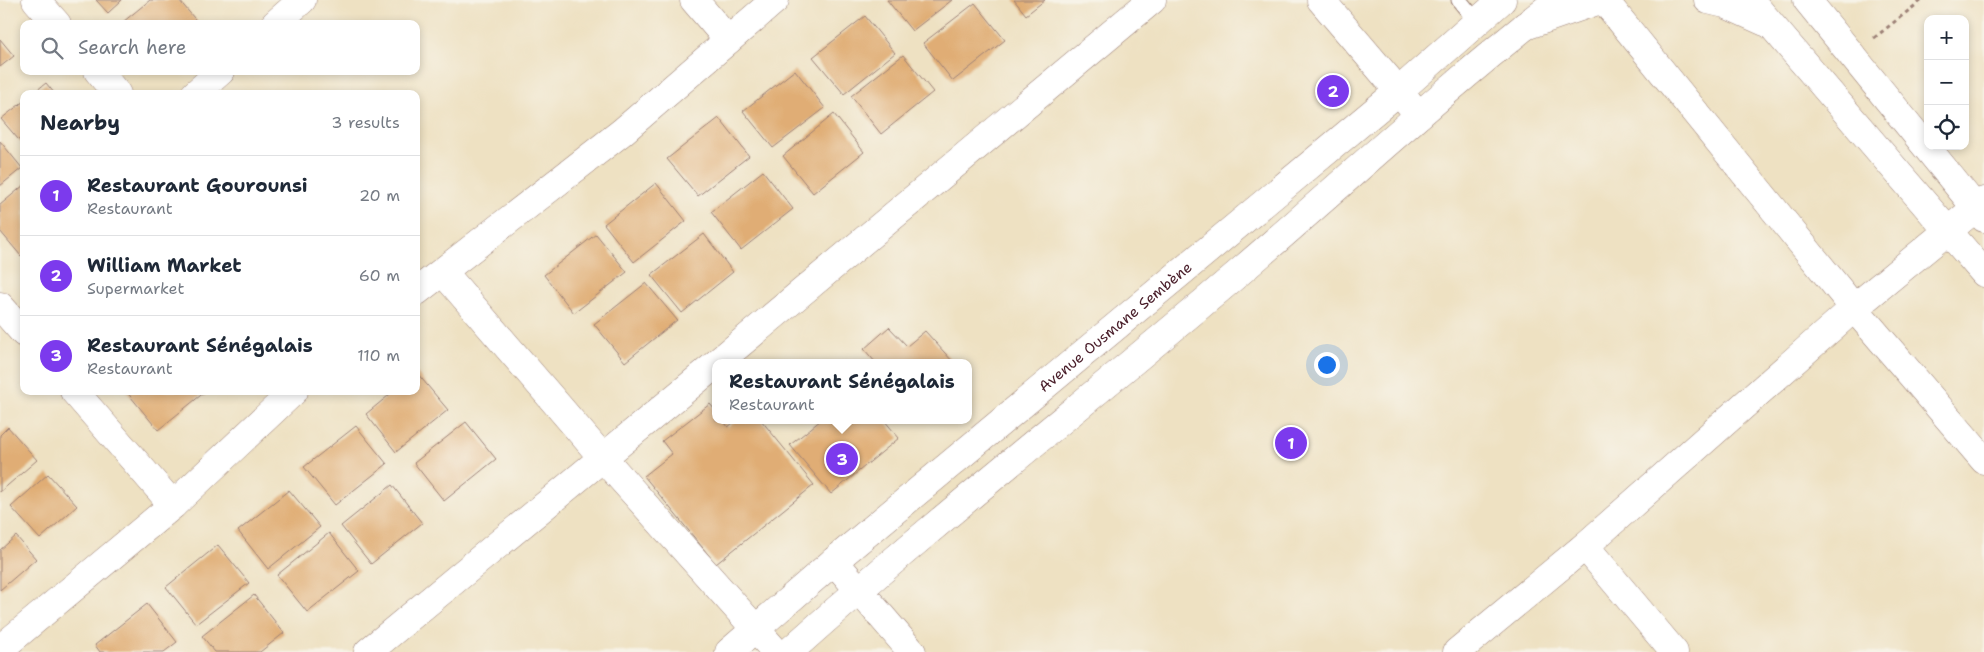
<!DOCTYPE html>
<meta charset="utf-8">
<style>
body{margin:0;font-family:"Shantell Sans",sans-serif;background:#f2f2f3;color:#1f2937}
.controls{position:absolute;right:15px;top:15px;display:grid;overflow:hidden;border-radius:10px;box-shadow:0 2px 8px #0003}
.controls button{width:45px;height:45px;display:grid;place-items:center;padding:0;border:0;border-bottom:1px solid #e0e1e3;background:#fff;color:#1f2937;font:25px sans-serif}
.you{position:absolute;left:1326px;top:364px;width:18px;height:18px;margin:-12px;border:4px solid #fff;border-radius:50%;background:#1a73e8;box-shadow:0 0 0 8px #1a73e833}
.badge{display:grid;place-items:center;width:32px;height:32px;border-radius:50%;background:#7c3aed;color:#fff;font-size:16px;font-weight:700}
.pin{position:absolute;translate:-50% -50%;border:2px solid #fff;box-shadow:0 1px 5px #0006}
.popup{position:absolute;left:712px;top:359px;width:260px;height:65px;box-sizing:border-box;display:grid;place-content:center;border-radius:10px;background:#fff;filter:drop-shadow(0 1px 4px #0005);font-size:16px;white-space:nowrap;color:#747a83}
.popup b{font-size:19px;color:#1f2937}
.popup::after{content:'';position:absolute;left:50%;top:100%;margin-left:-10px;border:10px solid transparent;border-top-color:#fff}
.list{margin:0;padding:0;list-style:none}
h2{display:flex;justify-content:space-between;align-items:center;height:65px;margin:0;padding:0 20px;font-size:21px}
h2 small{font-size:16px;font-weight:400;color:#747a83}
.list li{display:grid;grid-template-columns:32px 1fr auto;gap:15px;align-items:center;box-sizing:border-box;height:80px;padding:0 20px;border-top:1px solid #e0e1e3}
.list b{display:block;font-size:19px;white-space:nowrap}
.list p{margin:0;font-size:16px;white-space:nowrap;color:#747a83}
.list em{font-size:16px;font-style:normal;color:#747a83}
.icon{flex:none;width:28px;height:28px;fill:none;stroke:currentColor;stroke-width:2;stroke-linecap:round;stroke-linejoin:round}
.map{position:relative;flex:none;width:1984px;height:652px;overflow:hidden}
.search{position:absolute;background:#fff;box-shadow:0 2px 8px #0003;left:20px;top:20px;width:400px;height:55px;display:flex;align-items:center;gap:12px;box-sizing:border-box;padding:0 18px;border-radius:10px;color:#747a83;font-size:19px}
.panel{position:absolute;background:#fff;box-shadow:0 2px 8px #0003;left:20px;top:90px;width:400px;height:305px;border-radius:10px}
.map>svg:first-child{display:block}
.building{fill:#e0ad74}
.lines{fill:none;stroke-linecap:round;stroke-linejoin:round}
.lane-casing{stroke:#9c8076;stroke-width:17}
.street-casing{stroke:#9c8076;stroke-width:29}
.secondary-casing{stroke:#9c8076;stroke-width:29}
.highway-casing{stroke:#9c8076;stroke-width:29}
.path{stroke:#9c8076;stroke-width:3;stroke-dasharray:4 4;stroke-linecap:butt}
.lane{stroke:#fff;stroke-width:15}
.street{stroke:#fff;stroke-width:28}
.secondary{stroke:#fff;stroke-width:28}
.highway{stroke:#fff;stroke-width:28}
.labels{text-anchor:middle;stroke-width:5;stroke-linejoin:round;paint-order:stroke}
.street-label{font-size:15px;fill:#4a1f2b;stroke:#f7f3e8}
</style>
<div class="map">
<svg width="1984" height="652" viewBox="0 0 1984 652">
<rect width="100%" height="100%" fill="#f7f3e8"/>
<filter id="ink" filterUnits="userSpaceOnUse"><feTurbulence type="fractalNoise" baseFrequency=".02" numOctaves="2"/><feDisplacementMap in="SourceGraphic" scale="10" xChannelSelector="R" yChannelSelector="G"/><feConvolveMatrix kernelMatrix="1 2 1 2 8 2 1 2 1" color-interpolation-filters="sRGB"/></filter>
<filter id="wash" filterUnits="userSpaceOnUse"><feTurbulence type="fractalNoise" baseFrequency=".0096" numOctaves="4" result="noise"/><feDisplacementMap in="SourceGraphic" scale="20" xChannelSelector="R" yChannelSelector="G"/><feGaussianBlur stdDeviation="1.12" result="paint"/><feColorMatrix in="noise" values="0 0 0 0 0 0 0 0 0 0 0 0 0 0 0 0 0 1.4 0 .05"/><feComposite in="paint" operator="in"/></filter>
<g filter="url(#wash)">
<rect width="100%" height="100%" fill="#eee1c2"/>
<g id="blocks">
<g class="building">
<polygon points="96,0 122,0 108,13"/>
<polygon points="150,0 179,0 199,24 125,24 123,22"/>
<polygon points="887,0 952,0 912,31"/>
<polygon points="1014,0 1045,0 1026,15"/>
<polygon points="975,3 1005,40 953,81 923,43"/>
<polygon points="865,16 895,53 844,94 813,57"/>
<polygon points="0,39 14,56 0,67"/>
<polygon points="903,55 933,92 881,134 851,96"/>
<polygon points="795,70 825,108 773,148 743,111"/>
<polygon points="46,83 55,94 32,94"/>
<polygon points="24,101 24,146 1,119"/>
<polygon points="834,114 864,152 813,193 783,156"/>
<polygon points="719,118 749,156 698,196 667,159"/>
<polygon points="0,141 22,168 0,186"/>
<polygon points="763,171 793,209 741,250 711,212"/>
<polygon points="656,183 686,221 634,262 604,224"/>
<polygon points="24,185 24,254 21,256 0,231 0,205"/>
<polygon points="596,234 627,272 574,313 544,275"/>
<polygon points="704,234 733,272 682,313 651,275"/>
<polygon points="646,283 677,320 625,362 594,324"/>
<polygon points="889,327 907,346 925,331 954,363 876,363 864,349"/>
<polygon points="417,373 448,410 396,452 366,414 394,391 416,391"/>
<polygon points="126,391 206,391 158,430"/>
<polygon points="710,404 716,411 716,420 723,420 728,427 737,420 761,420 814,485 716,564 644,476 672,454 662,441"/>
<polygon points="821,420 884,420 899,438 831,494 790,445"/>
<polygon points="466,422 496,459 444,501 414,463"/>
<polygon points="356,426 387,464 335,505 304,467"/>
<polygon points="8,427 37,460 0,492 0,435"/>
<polygon points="48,474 77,506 40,539 11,507"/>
<polygon points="392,485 422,523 371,564 341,526"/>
<polygon points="289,490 320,527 268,569 238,531"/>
<polygon points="329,533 359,571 307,612 277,575"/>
<polygon points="16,536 36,559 0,590 0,550"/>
<polygon points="218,545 249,583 196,624 166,587"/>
<polygon points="254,595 284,633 260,652 215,652 202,636"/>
<polygon points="147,604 177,642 164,652 100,652 95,645"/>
</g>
</g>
</g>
<g filter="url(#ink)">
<use href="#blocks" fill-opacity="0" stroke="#9c8076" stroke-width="1"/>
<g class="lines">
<g class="lane-casing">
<polyline id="lane" points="1459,0 1477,22"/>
</g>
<g class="street-casing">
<g id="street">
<polyline points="36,0 57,24"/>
<polyline points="694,0 728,40"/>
<polyline points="1321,0 1419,115"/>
<polyline points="1604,0 1854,308 1984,460"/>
<polyline points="275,24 302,0"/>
<polyline points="98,71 117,94"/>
<polyline points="195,94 221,71"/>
<polyline points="443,272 603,458 776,652"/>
<polyline points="416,292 622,132 775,0"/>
<polyline points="0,306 24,333"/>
<polyline points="717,363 1152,0"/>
<polyline points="74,391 173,505"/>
<polyline points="1585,546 1674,652"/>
<polyline points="834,561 912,652"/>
<polyline points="0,649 173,505 294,391"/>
<polyline points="368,652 716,364"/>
<polyline points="1457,652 1585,546 1854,308 1984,201"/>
</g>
</g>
<g class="secondary-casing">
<g id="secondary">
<path id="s1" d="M729,652L834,561L1400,90L1502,0"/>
<path d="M789,652C936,520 1092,398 1242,270C1347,180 1449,85 1558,0"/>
</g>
</g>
<g class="highway-casing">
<g id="highway">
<polyline points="1708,0 1725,4 1765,22"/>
<polyline points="1750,0 1984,273"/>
<polyline points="1807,0 1984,218"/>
<polyline points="1525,26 1600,0"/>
</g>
</g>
<polyline class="path" points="1874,38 1922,0"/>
<use href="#lane" class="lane"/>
<use href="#street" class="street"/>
<use href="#secondary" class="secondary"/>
<use href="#highway" class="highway"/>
</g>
</g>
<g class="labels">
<g class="street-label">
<text dy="5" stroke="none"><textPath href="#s1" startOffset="505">Avenue Ousmane Sembène</textPath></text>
</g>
</g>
</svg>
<div class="controls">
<button>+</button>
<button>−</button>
<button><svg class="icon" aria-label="locate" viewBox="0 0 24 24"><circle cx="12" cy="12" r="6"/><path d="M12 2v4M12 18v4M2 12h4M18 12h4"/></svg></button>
</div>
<div class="you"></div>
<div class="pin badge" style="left:1291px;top:443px">1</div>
<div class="pin badge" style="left:1333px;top:91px">2</div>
<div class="pin badge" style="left:842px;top:459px">3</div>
<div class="popup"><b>Restaurant Sénégalais</b>Restaurant</div>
<div class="search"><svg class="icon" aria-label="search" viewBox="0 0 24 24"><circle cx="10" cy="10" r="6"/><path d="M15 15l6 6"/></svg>Search here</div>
<section class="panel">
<h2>Nearby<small>3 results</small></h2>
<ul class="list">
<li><span class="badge">1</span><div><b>Restaurant Gourounsi</b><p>Restaurant</p></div><em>20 m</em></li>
<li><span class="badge">2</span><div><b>William Market</b><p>Supermarket</p></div><em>60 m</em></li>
<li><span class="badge">3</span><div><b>Restaurant Sénégalais</b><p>Restaurant</p></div><em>110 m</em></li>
</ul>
</section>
</div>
